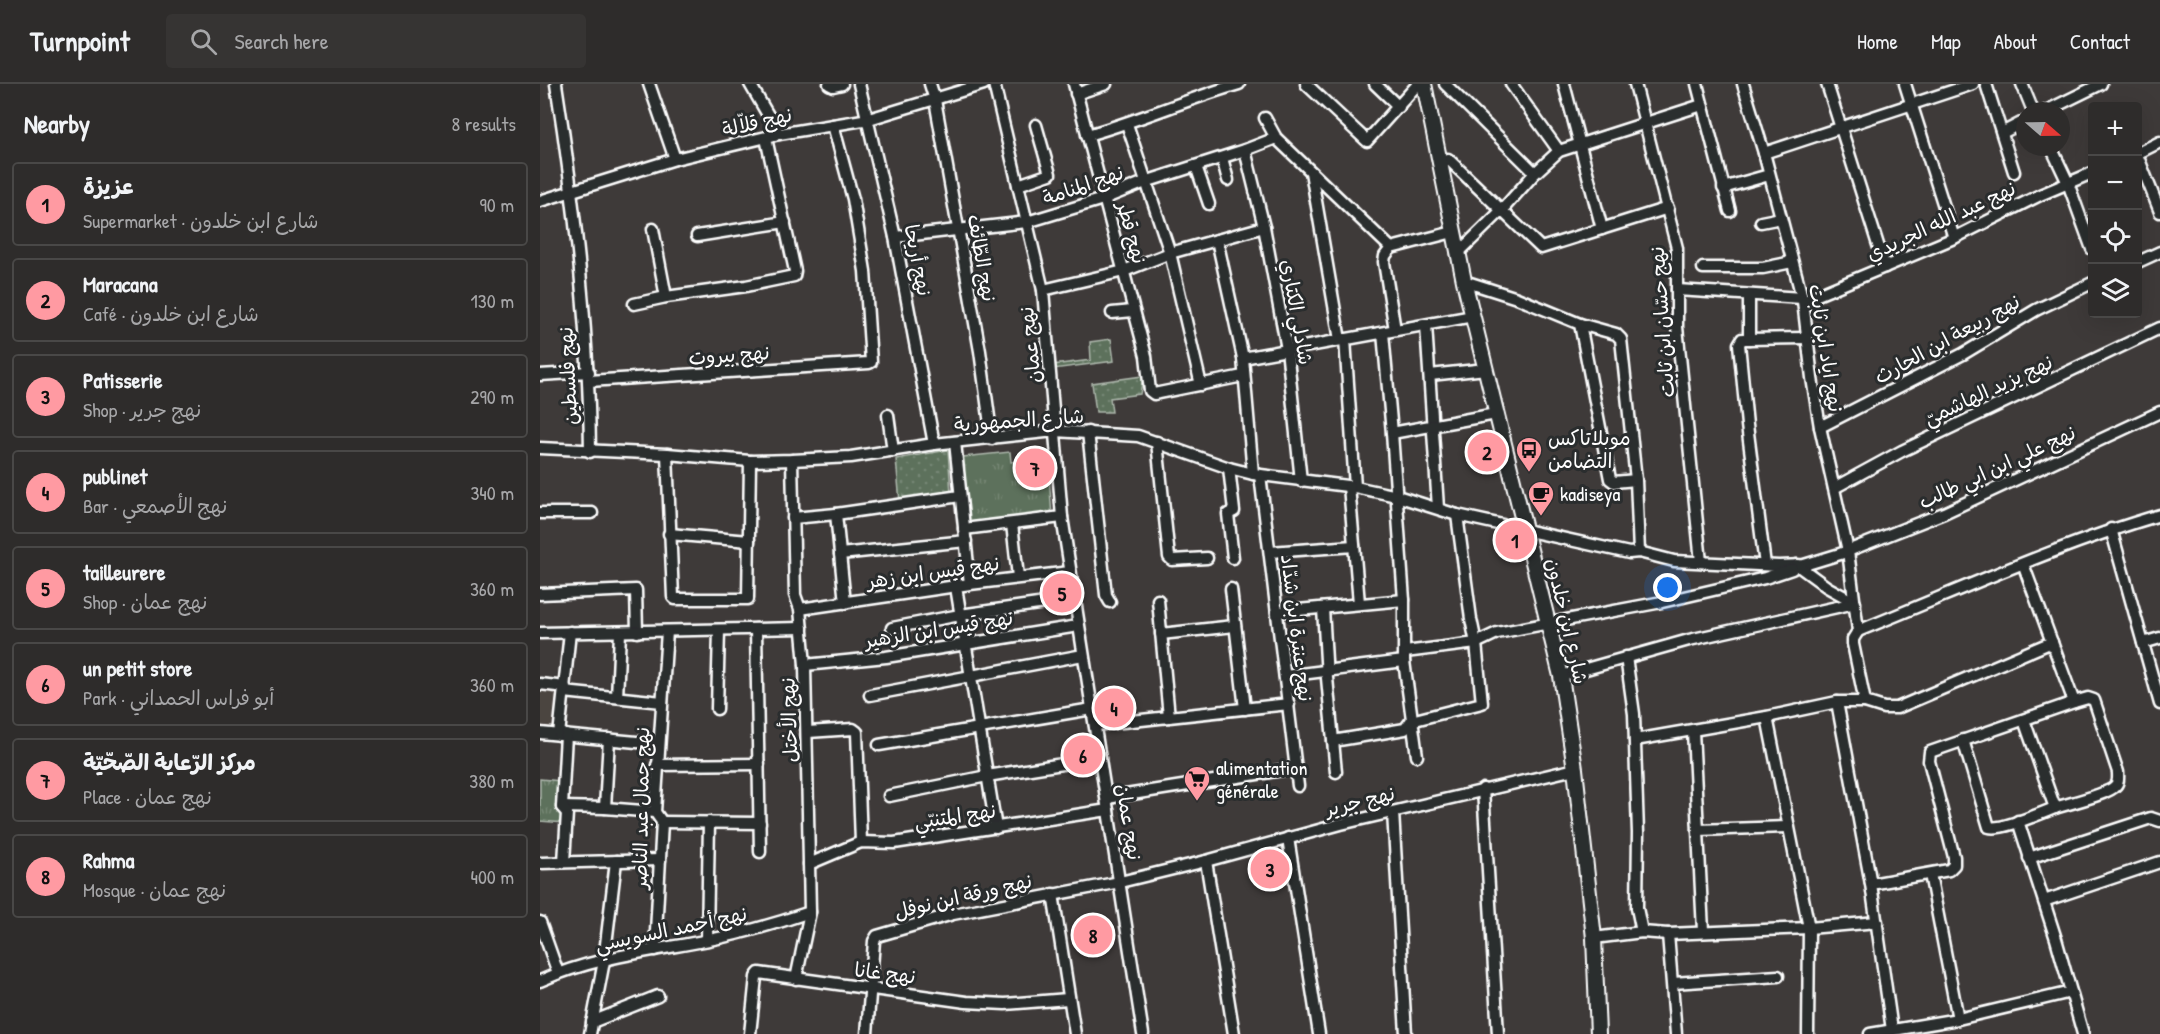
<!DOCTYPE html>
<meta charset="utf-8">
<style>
body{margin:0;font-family:"Patrick Hand","Playpen Sans Arabic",sans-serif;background:#363433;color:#f1f3f6}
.controls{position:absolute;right:18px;top:18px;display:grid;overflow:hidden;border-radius:6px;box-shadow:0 6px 24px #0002}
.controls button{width:54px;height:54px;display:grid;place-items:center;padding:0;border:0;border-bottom:2px solid #494847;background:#2e2c2b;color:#f1f3f6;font:30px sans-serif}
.compass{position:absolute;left:1476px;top:18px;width:54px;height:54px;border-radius:50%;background:#2e2c2b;box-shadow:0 6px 24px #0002;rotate:110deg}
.you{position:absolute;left:1128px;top:504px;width:21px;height:21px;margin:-15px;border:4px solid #fff;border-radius:50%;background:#1a73e8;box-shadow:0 0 0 9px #1a73e833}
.badge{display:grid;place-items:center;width:39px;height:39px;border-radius:50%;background:#ff9aa2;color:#111;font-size:20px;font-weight:700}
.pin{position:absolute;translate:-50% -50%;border:3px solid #fff;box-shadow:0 2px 6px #0006}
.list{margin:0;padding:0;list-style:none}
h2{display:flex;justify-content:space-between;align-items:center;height:78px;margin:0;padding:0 24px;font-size:26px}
h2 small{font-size:20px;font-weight:400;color:#a7a7a9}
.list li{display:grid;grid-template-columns:39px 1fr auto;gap:18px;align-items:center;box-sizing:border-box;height:84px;margin:0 12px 12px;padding:0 12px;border:2px solid #494847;border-radius:6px}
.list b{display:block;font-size:22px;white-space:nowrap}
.list p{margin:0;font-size:20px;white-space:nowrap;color:#a7a7a9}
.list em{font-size:20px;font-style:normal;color:#a7a7a9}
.icon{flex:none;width:33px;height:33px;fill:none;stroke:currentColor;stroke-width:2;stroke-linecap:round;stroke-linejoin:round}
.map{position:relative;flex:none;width:1620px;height:950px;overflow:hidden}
header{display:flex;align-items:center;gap:36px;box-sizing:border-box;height:84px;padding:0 30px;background:#2e2c2b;border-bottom:2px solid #494847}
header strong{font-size:28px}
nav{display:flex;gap:33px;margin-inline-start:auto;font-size:21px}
.search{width:420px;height:54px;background:#363433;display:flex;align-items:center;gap:15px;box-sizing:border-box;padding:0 21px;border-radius:6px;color:#a7a7a9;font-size:22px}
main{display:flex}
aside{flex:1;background:#2e2c2b}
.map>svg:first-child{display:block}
.built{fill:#4c4441}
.grass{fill:url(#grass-dots);stroke:#aeb8ad;stroke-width:1.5}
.park{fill:url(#park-tufts);stroke:#aeb8ad;stroke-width:1.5}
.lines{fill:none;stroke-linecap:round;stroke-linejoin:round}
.minor-casing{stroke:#fff;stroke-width:15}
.tertiary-casing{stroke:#fff;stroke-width:18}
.minor{stroke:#2a2d2e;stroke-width:10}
.tertiary{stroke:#2a2d2e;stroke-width:14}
.labels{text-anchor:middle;stroke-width:6;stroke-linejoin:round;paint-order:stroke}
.street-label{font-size:20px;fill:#fff;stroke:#2a2d2e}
.poi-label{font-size:20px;fill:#fff;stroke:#2a2d2e;text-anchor:start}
</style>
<header>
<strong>Turnpoint</strong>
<div class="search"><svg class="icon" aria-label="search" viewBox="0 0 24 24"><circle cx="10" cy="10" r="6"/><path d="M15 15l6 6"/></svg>Search here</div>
<nav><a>Home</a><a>Map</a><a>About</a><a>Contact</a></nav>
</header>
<main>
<aside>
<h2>Nearby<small>8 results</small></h2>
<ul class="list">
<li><span class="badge">1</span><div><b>عزيزة</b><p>Supermarket · شارع ابن خلدون</p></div><em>90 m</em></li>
<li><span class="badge">2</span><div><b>Maracana</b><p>Café · شارع ابن خلدون</p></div><em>130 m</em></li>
<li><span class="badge">3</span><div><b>Patisserie</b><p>Shop · نهج جرير</p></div><em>290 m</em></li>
<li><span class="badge">4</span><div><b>publinet</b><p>Bar · نهج الأصمعي</p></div><em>340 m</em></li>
<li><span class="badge">5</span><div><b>tailleurere</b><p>Shop · نهج عمان</p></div><em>360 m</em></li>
<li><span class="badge">6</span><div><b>un petit store</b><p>Park · أبو فراس الحمداني</p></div><em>360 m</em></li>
<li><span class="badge">7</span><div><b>مركز الرّعاية الصّحّيّة</b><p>Place · نهج عمان</p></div><em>380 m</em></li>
<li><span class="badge">8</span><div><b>Rahma</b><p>Mosque · نهج عمان</p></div><em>400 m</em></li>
</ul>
</aside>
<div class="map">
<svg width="1620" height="950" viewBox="0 0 1620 950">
<defs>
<pattern id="grass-dots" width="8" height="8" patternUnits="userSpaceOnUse" patternTransform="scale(1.5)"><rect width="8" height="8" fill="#5d715b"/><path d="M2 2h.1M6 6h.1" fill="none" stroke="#758674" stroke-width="1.8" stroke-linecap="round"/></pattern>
<pattern id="park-tufts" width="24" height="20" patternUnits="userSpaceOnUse" patternTransform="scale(1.5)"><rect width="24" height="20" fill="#5d715b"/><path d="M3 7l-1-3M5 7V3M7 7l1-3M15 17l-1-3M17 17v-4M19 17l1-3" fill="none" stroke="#758674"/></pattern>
</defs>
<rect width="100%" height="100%" fill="#3e3a39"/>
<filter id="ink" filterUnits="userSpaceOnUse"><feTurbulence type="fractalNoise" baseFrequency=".0167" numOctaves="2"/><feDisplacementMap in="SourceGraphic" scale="12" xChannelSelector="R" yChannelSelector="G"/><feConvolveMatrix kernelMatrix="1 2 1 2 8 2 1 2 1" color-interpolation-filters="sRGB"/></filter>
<g filter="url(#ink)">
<polygon class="built" points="0,605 20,607 16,647 0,645"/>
<g class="grass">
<polygon points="571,255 574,277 513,285 513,281 551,276 550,258"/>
<polygon points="603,292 600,310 570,314 572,328 556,328 552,299"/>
<polygon points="408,366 411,409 360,418 356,375"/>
</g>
<g class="park">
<polygon points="470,368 471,378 481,377 483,393 509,391 512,433 429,440 423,373"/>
<polygon points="0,695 21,697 25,739 0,737"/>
</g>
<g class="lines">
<g class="minor-casing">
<g id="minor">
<path d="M16,0C35,121 49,245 50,368"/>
<polyline points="109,0 135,75"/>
<polyline points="210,0 239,50"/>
<polyline points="289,0 293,2 302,0"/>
<polyline points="319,0 355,153 394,360"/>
<polyline points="390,0 395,16 440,267 452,355"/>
<polyline points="454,0 503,206 522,433 603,950"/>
<polyline points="534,0 606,272 610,307 614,310 703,292"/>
<polyline points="766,0 827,57 878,0"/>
<polyline points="835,0 859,23"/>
<polyline points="905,0 995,89"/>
<polyline points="971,0 1019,67"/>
<polyline points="1024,0 1062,145"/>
<polyline points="1095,0 1137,164 1137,243 1161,478"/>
<polyline points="1157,0 1190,127"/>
<polyline points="1203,0 1224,69 1263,217 1272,294 1280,343 1308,467 1318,547 1313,555 1313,560 1325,618 1344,624 1357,624 1512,558"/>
<polyline points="1287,0 1345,183"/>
<polyline points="1365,0 1414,154"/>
<polyline points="1446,0 1474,88"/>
<polyline points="1482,0 1493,27"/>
<polyline points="536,10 566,0"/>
<polyline points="1506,27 1561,0"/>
<polyline points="725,34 736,54 851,164 845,172 844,178 855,246"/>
<polyline points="587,40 630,169 661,301"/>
<polyline points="1462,49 1485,37"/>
<path d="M547,51C598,37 647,15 699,0"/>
<polyline points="1511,63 1528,99 1552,165"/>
<polyline points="705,66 724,143 747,265 761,397"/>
<polyline points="1224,69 1433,0"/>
<polyline points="1598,69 1620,58"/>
<polyline points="1598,73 1620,128"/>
<polyline points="682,74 688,96"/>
<polyline points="908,75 1001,164 1128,124"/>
<polyline points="656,82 669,120"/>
<polyline points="771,88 800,256"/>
<polyline points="478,101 510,90 496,41"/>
<polyline points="1183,104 1229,91"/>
<polyline points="0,117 135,75 239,50 329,35 444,0"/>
<polyline points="1221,138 1241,134"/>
<polyline points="113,145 126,213"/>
<polyline points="157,152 245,138"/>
<polyline points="355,153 487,138 563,115 605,98 705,66 736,54"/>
<polyline points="677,156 703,274 713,390"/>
<polyline points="851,164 913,148"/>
<polyline points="917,170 962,126 995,89 1019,67 1162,21"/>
<polyline points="1598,178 1620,168"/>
<polyline points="1163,184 1223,184 1252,178"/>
<polyline points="924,197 977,214 1040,240 1070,395 1074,398 1096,396 1099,468"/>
<polyline points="503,206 584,187 630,169 724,143"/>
<polyline points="1137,206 1262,214"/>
<polyline points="1209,211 1209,255 1202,255 1199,260 1207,341 1225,481"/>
<polyline points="1263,217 1414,154 1500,111 1552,89"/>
<polyline points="94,220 126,213 206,202 254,192 255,187 226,54"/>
<polyline points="572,229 593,227"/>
<polyline points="1040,240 1076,250 1081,255 1096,396"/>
<polyline points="886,241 898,424"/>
<polyline points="843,249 852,349 864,516 864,577 877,672"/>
<polyline points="805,255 815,403"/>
<polyline points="1209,255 1267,254"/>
<polyline points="703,274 933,232"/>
<polyline points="0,291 49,288"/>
<polyline points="890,291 946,285"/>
<polyline points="49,297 329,279 331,278 325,187 313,115 293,41"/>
<polyline points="348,331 353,367"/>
<polyline points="1280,343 1423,270 1496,226 1552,199"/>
<polyline points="548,348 566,511 570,518"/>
<polyline points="852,349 956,330"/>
<polyline points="415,358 430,500"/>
<polyline points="617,358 629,473 632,476 667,474"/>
<polyline points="0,364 127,370 210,377 252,376 311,373 394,360 515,347 598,352 689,384 713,390 815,403 857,412 917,431 1089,469 1099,468 1134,477 1239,482 1264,481 1300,470 1404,429 1620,328"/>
<polyline points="127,370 133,513 135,515 208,515 210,377"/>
<polyline points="252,376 255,511 260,525 265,581 270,828 256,895"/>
<polyline points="689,384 694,427 688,430 693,474"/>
<polyline points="720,391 758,702"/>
<polyline points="809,402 819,519"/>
<polyline points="1294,404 1362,367 1620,244"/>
<polyline points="0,429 52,429"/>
<polyline points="296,430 305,519"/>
<polyline points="253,434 296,430 420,412"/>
<polyline points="472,440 478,493"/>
<polyline points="424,445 522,433"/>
<polyline points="1571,445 1620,620"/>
<polyline points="129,450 209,457"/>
<polyline points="730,468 814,462"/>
<polyline points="300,470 426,457"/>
<polyline points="1257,481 1287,503 1314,518"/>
<polyline points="416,503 456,744"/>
<polyline points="691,505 705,625"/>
<polyline points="0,510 96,506 97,548"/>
<polyline points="618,516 629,633"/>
<polyline points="783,524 787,594 796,688"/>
<polyline points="260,525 430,500 530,488"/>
<polyline points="737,528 864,516"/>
<polyline points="352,544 420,531 534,515"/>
<polyline points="216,545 220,768"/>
<path d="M1318,547C1418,507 1517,461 1620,431"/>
<polyline points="0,549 262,544"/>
<polyline points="621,550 694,542"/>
<polyline points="1603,559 1620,554"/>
<polyline points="865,568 936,559 957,549 1122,518 1225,494 1252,485"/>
<polyline points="1086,573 1094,630 1098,749 1097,824 1102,848"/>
<polyline points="265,581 346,573 538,542"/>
<polyline points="745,592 864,577"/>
<polyline points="1021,592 1149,556 1315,519"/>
<polyline points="0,600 25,603"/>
<polyline points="24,608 122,618"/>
<polyline points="330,611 543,571"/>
<polyline points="77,613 80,549"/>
<polyline points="1297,618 1331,800 1352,946"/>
<polyline points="177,625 179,546"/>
<polyline points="1227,633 1269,844 1268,950"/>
<polyline points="555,641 749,620"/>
<polyline points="1153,647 1163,847"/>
<polyline points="268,648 313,645 317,648 321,758"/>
<polyline points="0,649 118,660"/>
<polyline points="19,651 30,548"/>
<polyline points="1095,656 1227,633 1297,618 1325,618"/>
<path d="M1423,656L1449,743C1461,747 1501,729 1515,724L1484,636"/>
<polyline points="793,657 865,645 871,637 942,619 936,559 931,535 917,431"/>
<polyline points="339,661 552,625"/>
<polyline points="117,681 219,680"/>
<polyline points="943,705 958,950"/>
<polyline points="349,712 447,692 560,674"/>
<polyline points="567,714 755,684"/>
<polyline points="22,723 65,724 115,728"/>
<polyline points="65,724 69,655"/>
<path d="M1515,724C1527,720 1569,710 1575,702C1579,699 1578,693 1578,688L1554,616L1548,614L1534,618"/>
<polyline points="853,728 866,950"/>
<polyline points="1478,737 1516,855 1543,950"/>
<polyline points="122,738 220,739"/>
<polyline points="1158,746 1248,743"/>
<polyline points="748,754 779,950"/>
<polyline points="1489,774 1611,734 1620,737"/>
<polyline points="666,777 694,950"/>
<polyline points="24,778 27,729 22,723 26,651"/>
<polyline points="0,779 120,776"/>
<polyline points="269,780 321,758 354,759 568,726"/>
<polyline points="1390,790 1418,935"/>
<polyline points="1331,800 1409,786 1414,781 1414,773 1389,677 1390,668 1534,618 1483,480"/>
<polyline points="513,810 535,950"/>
<polyline points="1504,817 1620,778"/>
<polyline points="0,838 18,889"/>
<polyline points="1128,850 1136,950"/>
<polyline points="1054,854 1102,848 1128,850 1269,844 1337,838"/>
<polyline points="167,856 169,738"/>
<polyline points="115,866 122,738 115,728 127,547"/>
<path d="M0,897C51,874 110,867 164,857C200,850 235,840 270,828"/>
<polyline points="1133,899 1238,892"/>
<polyline points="52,938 118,912"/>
<polyline points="50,950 64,877 76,777"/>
<polyline points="210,950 216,893 219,889 426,918 465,920 528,915"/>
<polyline points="327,950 334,857 337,852 413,830 580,798 666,777 801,740 1035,685"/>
<polyline points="1330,950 1418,935 1531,908"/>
</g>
</g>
<g class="tertiary-casing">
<polyline id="tertiary" points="884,0 924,197 1021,592 1035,685 1054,854 1058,950"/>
</g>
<use href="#minor" class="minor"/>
<use href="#tertiary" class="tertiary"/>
</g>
</g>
<defs>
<g id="bus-pin" transform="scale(1.35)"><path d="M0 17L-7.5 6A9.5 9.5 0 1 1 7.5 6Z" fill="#ff9aa2" stroke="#2a2d2e"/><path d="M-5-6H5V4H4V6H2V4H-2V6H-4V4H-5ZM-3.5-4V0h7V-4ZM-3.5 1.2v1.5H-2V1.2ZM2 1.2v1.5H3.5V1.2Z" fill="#111"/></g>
<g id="cafe-pin" transform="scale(1.35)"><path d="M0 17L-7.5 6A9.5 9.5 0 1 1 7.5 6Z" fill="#ff9aa2" stroke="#2a2d2e"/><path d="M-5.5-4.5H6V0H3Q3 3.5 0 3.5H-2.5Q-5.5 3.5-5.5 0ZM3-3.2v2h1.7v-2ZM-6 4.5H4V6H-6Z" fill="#111"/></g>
<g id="supermarket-pin" transform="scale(1.35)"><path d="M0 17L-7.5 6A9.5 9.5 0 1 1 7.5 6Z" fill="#ff9aa2" stroke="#2a2d2e"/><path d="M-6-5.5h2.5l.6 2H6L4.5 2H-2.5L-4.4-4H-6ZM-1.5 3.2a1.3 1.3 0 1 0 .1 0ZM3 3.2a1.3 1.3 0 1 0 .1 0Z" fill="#111"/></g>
</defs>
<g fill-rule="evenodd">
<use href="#bus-pin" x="989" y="366"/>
<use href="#cafe-pin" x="1001" y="410"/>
<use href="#supermarket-pin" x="657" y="695"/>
</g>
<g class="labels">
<g class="street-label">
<text transform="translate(217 38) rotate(-13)" y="7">نهج قلاّلة</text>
<text transform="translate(543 101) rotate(-19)" y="7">نهج المنامة</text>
<text transform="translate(1401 137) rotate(-25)" y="7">نهج عبد الله الجريدي</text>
<text transform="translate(592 149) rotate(75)" y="7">نهج قطر</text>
<text transform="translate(442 174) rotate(80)" y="7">نهج الطّائف</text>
<text transform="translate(378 176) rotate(79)" y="7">نهج أريحا</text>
<text transform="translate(757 228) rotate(80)" y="7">شادلي الكتاري</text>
<text transform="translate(1122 238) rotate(-94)" y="7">نهج حسّان ابن ثابت</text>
<text transform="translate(1407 255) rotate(-29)" y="7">نهج ربيعة ابن الحارث</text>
<text transform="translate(490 261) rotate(-96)" y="7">نهج عمان</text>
<text transform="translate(1286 264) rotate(81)" y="7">نهج اياد ابن ثابت</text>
<text transform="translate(189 271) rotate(-4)" y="7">نهج بيروت</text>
<text transform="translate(28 292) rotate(-93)" y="7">نهج فلسطين</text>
<text transform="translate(1448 306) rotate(-25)" y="7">نهج يزيد الهاشميّ</text>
<text transform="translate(479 336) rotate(-4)" y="7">شارع الجمهورية</text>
<text transform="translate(1457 383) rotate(-25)" y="7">نهج علي ابن ابي طالب</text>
<text transform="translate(393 488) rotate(-8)" y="7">نهج قيس ابن زهر</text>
<text transform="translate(1027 537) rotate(77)" y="7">شارع ابن خلدون</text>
<text transform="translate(757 544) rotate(83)" y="7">نهج عنترة ابن شدّاد</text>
<text transform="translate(399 545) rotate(-9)" y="7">نهج قيس ابن الزهير</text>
<text transform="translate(249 636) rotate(-92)" y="7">نهج الأختل</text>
<text transform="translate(820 717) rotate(-14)" y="7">نهج جرير</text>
<text transform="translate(101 724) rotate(-89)" y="7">نهج جمال عبد الناصر</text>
<text transform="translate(415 732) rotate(-8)" y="7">نهج المتنبّي</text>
<text transform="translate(589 738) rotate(81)" y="7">نهج عمان</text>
<text transform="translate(423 812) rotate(-13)" y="7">نهج ورقة ابن نوفل</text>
<text transform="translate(131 845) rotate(-12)" y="7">نهج أحمد السويسي</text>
<text transform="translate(345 889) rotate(7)" y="7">نهج غانا</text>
</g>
<g class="poi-label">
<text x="1008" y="361">موبلاتاكس<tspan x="1008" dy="23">التضامن</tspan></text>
<text x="1020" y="417">kadiseya</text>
<text x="676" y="691">alimentation<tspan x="676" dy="23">générale</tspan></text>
</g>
</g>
</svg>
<div class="controls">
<button>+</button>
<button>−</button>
<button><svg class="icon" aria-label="locate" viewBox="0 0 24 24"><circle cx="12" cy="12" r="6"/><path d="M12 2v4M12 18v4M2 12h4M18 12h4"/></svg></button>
<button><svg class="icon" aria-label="layers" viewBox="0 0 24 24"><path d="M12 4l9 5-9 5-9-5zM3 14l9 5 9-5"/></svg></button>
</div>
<svg class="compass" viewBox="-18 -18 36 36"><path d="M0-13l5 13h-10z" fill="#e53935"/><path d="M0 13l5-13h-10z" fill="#a7a7a9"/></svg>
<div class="you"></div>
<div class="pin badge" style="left:975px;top:456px">1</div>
<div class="pin badge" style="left:947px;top:368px">2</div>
<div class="pin badge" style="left:730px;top:785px">3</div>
<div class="pin badge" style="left:574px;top:624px">4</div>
<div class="pin badge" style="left:522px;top:509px">5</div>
<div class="pin badge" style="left:543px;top:671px">6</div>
<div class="pin badge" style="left:495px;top:384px">7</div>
<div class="pin badge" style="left:553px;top:851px">8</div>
</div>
</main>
